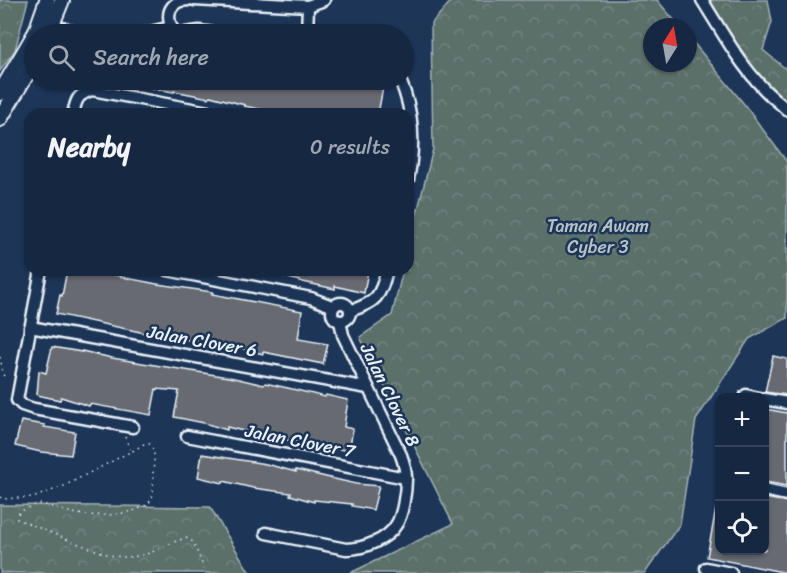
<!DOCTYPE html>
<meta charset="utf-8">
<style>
body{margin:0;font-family:Sriracha,sans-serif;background:#1f3048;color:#f1f3f6}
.controls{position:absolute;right:18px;bottom:18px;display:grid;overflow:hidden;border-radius:12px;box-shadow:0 2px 4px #0004}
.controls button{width:54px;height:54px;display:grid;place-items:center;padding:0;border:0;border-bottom:2px solid #35445a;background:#162841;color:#f1f3f6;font:30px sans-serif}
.compass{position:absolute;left:643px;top:18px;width:54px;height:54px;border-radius:50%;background:#162841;box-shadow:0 2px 4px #0004;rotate:11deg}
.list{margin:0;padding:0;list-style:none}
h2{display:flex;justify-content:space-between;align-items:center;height:78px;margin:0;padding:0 24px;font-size:26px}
h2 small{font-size:20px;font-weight:400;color:#9ea6b1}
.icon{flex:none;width:33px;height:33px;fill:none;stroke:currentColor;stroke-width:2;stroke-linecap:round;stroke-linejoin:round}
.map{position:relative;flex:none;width:787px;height:573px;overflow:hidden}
.search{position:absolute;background:#162841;box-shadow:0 2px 4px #0004;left:24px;top:24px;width:390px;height:66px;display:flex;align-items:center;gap:15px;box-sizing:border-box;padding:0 21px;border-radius:33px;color:#9ea6b1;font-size:22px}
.panel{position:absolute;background:#162841;box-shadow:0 2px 4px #0004;left:24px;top:108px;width:390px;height:168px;border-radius:18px}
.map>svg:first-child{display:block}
.forest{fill:url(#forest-crowns);stroke:#a2b0b2;stroke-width:1.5}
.building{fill:#686a71;stroke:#e8f1f8;stroke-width:1.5}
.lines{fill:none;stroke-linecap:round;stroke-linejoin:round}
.street-casing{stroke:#e8f1f8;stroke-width:15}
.secondary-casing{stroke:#e8f1f8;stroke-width:18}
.path{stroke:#e8f1f8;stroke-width:1.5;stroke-dasharray:1.5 4.5;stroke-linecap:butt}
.street{stroke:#1d3557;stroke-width:10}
.secondary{stroke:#1d3557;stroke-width:14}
.labels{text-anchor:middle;stroke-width:5;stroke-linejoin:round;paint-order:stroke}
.park-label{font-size:18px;fill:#b7c4c7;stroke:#1d3557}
.street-label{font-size:18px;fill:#e8f1f8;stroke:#1d3557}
</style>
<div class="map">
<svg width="787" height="573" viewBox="0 0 787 573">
<defs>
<pattern id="forest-crowns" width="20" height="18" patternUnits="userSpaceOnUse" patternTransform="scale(1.5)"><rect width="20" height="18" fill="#5b6f6b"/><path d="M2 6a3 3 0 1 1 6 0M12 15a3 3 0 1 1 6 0" fill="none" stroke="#738481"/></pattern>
</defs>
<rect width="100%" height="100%" fill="#1d3557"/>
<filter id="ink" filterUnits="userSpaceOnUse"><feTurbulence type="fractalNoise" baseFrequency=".0167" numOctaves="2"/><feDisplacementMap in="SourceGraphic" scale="12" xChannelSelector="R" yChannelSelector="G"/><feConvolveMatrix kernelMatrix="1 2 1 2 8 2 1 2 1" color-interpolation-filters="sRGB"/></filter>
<g filter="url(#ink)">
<g class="forest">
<polygon points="0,0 28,0 15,50 0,71"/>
<polygon points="452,0 657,0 680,27 652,27 652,63 688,63 688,36 744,104 787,162 787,318 749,339 696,420 680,524 645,573 350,573 453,524 360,337 392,315 403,270 408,270 408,249 433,149 431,24"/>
<polygon points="699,0 768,0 772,22 763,50 787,70 787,105 767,87 724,28"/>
<polygon points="0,505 210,507 250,573 0,573"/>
</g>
<g class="building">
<polygon points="151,80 373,80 384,82 378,114 285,114 244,106 245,105 210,96 209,98 174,91 174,92 150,88"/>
<polygon points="67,270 80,270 98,274 98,272 121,276 121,277 157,284 213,292 212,294 302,311 298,339 328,344 323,364 263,352 263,354 233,346 232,348 173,337 145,333 56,314 60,295 62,296"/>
<polygon points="267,270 359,270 368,271 364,293 335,286 335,289 303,282 267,272"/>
<polygon points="52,347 82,352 82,351 112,358 234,378 264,385 265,383 288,388 325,397 326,395 348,400 344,427 353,429 349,451 259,435 227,427 227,430 204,423 174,417 179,391 156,389 151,415 90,404 89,406 61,397 60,400 37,395 39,371 46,373"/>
<polygon points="773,356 787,359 787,395 765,392"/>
<polygon points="765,409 787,413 787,486 765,482"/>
<polygon points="21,421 45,425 44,427 75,432 71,455 41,452 15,446"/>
<polygon points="202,454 266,464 296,472 296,470 356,484 379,486 373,510 352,506 352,504 314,500 314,502 290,495 291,493 253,488 223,481 223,483 198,477"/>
<polygon points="765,498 787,502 787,573 707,557 716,509 720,509 720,550 765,550"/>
</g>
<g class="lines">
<g class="street-casing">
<g id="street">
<polyline points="194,0 308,6 324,0"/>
<path d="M702,0C721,30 738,62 763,88C770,96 779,102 787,110"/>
<polyline points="46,23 78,33 93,34"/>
<polyline points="142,34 171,27"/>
<path d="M176,34C169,25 164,10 178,2C181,0 184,1 188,0"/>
<polyline points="179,34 199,31 222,34"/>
<polyline points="307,34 308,6"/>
<path d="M400,80C414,112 415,146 408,180"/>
<path d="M73,114C76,100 77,95 92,90L219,114"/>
<polyline points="41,270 17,400 22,405 34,409 133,427"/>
<polyline points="167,270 311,298 334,307"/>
<circle cx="341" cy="312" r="9"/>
<path d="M350,311C377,302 380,297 387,270"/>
<polyline points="30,327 368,388"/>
<polyline points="746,395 759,398"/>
<polyline points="764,399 787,403"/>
<polyline points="187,436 406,478"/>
<polyline points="764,490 787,495"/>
<path d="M266,533L346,549C363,549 387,540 396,525C403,515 406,491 406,479C406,471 404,463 401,455L343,335L340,321"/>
<polyline points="706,568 731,573"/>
</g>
</g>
<g class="secondary-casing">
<g id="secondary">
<polyline points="35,34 47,0"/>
<polyline points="48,34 62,0"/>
<polyline points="0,93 34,35"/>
<polyline points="0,119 34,62"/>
</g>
</g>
<g class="path">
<polyline points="0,357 4,378"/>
<path d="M125,437L131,452L144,444H150C157,452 153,465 153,475C153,482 154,491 152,498C144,516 94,517 78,514C65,512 54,507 42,504H37L19,512L17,519C41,528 64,539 87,547C107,554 115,559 138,556C156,553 169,542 186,538L193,542L206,573"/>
<polyline points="0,497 2,499 35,497 64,486 130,452"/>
</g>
<use href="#street" class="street"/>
<use href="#secondary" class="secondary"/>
</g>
</g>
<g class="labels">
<g class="park-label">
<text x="598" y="232">Taman Awam<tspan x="598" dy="21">Cyber 3</tspan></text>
</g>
<g class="street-label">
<text transform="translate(202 341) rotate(10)" y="6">Jalan Clover 6</text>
<text transform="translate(390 395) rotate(64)" y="6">Jalan Clover 8</text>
<text transform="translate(300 441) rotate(11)" y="6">Jalan Clover 7</text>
</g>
</g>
</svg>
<div class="controls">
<button>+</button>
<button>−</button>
<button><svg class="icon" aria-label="locate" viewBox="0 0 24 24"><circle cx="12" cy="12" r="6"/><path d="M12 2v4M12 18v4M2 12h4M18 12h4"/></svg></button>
</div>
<svg class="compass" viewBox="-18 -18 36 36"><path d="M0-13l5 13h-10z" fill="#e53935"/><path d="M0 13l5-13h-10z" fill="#9ea6b1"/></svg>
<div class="search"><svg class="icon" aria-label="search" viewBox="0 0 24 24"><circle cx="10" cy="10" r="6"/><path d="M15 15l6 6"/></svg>Search here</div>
<section class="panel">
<h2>Nearby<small>0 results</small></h2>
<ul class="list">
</ul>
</section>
</div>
